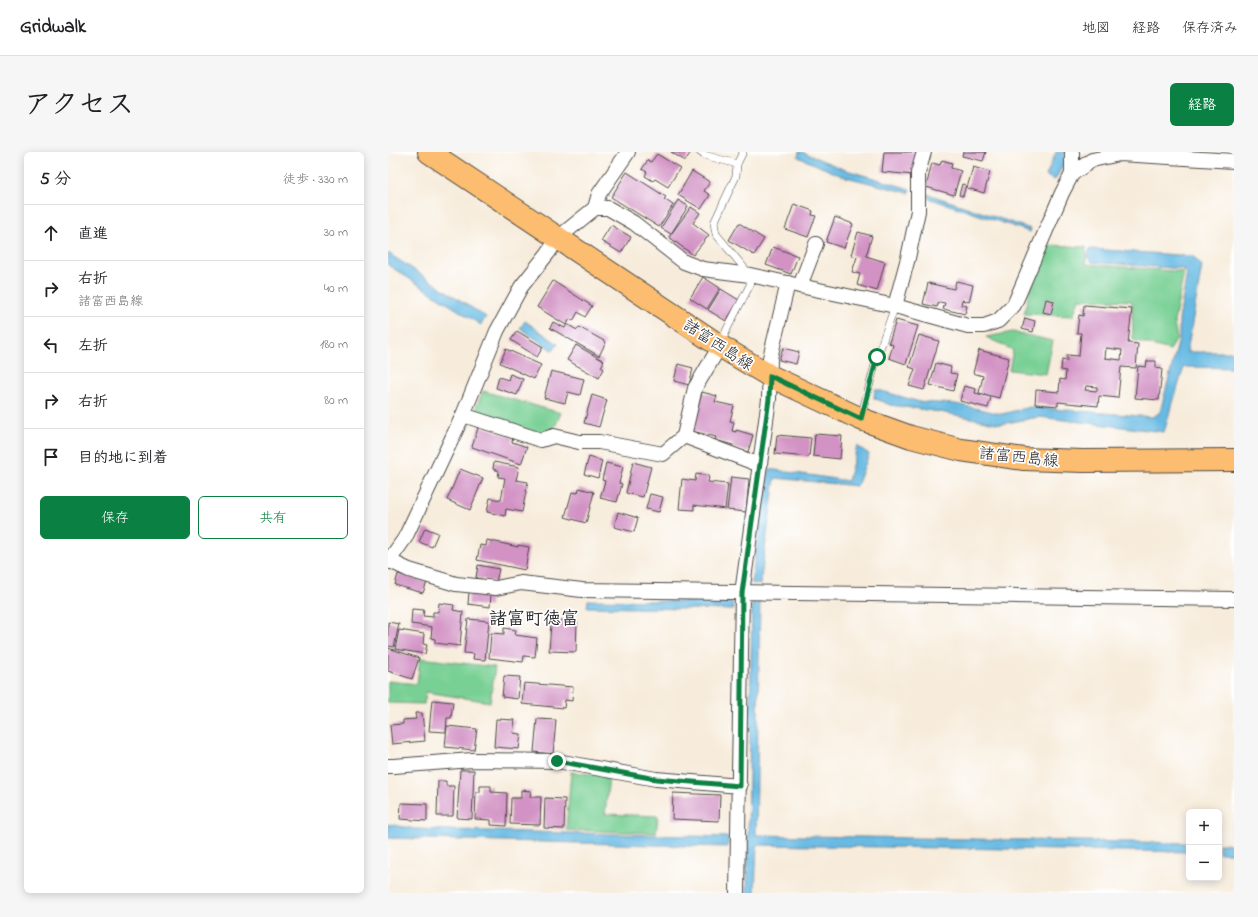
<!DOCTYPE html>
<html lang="ja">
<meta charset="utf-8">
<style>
body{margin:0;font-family:"Indie Flower","Klee One",sans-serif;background:#f6f6f6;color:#202124}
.controls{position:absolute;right:12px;bottom:12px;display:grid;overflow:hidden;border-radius:6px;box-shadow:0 2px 10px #0003}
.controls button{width:36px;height:36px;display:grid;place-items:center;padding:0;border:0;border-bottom:1px solid #e0e0e0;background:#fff;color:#202124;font:20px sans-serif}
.stop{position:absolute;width:12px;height:12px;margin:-9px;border:3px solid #0b8043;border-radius:50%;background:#fff}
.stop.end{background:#0b8043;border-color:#fff;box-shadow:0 1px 4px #0008}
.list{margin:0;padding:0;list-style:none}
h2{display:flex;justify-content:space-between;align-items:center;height:52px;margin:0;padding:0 16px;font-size:17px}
h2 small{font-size:13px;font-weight:400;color:#757577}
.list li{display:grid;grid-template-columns:26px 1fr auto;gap:12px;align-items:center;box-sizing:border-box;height:56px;padding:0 16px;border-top:1px solid #e0e0e0}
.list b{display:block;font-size:15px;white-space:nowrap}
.list p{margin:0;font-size:13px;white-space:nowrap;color:#757577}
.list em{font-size:13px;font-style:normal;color:#757577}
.actions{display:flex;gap:8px;padding:12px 16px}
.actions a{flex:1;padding:9px 0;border:1px solid #0b8043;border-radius:6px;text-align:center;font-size:14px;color:#0b8043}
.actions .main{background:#0b8043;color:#fff}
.icon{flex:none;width:22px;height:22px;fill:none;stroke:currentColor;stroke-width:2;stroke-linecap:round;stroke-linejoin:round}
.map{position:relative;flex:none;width:846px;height:741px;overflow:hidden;border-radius:6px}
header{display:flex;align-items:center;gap:24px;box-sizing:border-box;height:56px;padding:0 20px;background:#fff;border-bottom:1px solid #e0e0e0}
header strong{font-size:19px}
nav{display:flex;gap:22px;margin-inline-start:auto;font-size:14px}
.intro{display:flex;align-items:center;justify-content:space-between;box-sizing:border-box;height:96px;padding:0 24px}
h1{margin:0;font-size:28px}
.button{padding:10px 18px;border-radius:6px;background:#0b8043;color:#fff;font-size:14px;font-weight:700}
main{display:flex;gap:24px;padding:0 24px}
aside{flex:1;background:#fff;border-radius:6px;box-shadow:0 2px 10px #0003}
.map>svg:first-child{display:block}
.green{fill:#79d095;stroke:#527e60}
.water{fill:#68bae3;stroke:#4a7287}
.building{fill:#d292c4;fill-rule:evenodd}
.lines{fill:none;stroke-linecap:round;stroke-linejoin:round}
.lane-casing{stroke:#4a4845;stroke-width:8}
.street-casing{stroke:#4a4845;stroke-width:16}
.primary-casing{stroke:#4a4845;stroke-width:24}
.lane{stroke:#fff;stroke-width:7}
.street{stroke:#fff;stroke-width:14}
.primary{stroke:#fcbd6f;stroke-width:22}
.route{stroke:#0b8043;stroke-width:5}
.labels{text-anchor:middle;stroke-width:3.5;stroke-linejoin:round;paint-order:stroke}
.street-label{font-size:16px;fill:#2b2b2b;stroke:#fff}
.quarter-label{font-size:18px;font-weight:bold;fill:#2b2b2b;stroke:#fff}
</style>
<header>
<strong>Gridwalk</strong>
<nav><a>地図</a><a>経路</a><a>保存済み</a></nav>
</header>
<div class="intro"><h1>アクセス</h1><a class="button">経路</a></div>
<main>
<aside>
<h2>5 分<small>徒歩 · 330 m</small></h2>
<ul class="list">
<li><svg class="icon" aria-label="ahead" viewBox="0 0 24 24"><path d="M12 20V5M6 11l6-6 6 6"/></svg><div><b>直進</b></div><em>30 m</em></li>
<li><svg class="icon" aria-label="right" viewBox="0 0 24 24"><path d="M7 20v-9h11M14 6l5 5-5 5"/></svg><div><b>右折</b><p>諸富西島線</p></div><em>40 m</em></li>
<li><svg class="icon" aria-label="left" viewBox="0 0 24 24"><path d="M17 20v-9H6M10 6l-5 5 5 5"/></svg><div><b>左折</b></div><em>180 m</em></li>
<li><svg class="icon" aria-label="right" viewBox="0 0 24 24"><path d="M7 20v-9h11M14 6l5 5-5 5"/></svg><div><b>右折</b></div><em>80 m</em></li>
<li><svg class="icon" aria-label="arrive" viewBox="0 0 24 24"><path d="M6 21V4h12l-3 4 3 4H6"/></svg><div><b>目的地に到着</b></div></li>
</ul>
<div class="actions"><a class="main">保存</a><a>共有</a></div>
</aside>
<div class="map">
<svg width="846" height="741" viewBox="0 0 846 741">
<rect width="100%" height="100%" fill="#fff"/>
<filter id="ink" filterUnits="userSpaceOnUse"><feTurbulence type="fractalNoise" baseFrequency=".025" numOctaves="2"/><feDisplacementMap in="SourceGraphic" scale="8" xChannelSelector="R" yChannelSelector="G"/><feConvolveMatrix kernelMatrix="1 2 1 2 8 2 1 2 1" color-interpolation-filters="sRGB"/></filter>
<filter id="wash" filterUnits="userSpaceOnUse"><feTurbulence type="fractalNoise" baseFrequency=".012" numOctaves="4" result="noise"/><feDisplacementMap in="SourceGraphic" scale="16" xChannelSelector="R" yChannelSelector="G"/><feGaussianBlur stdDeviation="0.9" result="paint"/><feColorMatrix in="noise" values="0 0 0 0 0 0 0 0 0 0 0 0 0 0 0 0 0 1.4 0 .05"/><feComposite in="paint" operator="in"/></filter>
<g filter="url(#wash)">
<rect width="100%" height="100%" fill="#f7ecdb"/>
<g class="green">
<polygon points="661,93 698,95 698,112 796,120 786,170 789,187 782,198 745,188 744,149 691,147 685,164 636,162 642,137"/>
<polygon points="625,180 665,189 658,222 621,218 625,198 598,185"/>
<polygon points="95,239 173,261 165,279 152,283 85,262"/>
<polygon points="32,506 107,515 102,550 38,540 36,552 0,551 0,529 29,532"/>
<polygon points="183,620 221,624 217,662 270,664 268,681 178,678"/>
</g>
<g class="water">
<polygon points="411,0 414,0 455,17 522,37 521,41 454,24 410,5"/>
<polygon points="668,0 677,0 675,13 667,28 658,24"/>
<polygon points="540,42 643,77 643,78 642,80 540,46"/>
<polygon points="702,97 805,104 814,114 799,200 846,200 846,216 796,215 776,280 651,265 613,272 552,260 502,253 486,246 487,237 532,250 568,252 614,262 642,255 765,265 772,260 791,187 791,168 799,121 795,117 704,110 699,105"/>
<polygon points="0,101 98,165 93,173 0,113"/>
<polygon points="137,169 170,192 165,199 132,176"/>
<polygon points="469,294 481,302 469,334 387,326 372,433 363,431 381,317 460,329"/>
<polygon points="364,447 372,447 368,683 801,691 801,700 369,693 367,741 359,741"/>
<polygon points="200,448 344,450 346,458 199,455"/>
<polygon points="0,672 27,677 340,685 340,695 0,686"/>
<rect x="831" y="692" width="15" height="9"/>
</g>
<g id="blocks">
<g class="building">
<polygon points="283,0 303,0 297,9"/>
<polygon points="496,0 529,0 526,23 494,20"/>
<polygon points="575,0 598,0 595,9 574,4"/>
<polygon points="269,2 292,16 280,35 267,27 265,29 257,24 259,20 254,17 260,8 263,10"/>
<polygon points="554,8 564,11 563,16 573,19 566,43 538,35 544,11 552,13"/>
<polygon points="585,15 602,20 596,41 579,36"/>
<polygon points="304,19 322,30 316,39 322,43 313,57 290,43"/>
<polygon points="239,20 278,45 276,47 285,53 271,75 223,45"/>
<polygon points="574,32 578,33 575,44 571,43"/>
<polygon points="290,48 300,54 283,82 273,76"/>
<polygon points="406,52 425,59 424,63 428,64 420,85 397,77"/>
<polygon points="303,55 312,61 305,71 321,83 305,103 281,85"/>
<polygon points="447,65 465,72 456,96 438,90"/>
<polygon points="351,71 376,87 366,103 341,88"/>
<polygon points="223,73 243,85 233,101 213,89"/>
<polygon points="470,80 484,84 478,104 497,110 489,139 469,133 472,122 464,120 469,105 463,103"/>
<polygon points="385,95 410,104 403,122 378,113"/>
<polygon points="315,125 332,136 319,157 302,146"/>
<polygon points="165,129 204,154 197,165 190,160 185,169 182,167 178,173 149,155"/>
<polygon points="568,129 585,133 581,150 574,148 573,153 579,154 577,162 555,157 557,151 551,150 549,155 535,152 540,131 566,137"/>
<polygon points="333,137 351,148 338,169 320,158"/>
<polygon points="658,147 666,149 663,162 655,160"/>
<path d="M696,153L744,157L740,191L750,192L748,216L733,215L730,246L711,244L710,254L670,250V254L647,252L648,238L671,240L672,227L677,228L678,219L673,218L674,208L679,209V203L691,204L693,181H689L691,163L695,164ZM718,196L734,198L733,208L717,206ZM698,234L709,235V239L697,238Z"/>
<polygon points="637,166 647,169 645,180 634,177"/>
<polygon points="508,168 530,174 518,212 501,206 505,193 501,191"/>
<polygon points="165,170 177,176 179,172 189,178 191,175 218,190 211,204 162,176"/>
<polygon points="129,179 155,195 149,205 123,188"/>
<polygon points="531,183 551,189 536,238 521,234 527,217 521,215"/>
<polygon points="188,193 216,209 213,215 216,217 211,226 179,208"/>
<polygon points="395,196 411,200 408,212 391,208"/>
<polygon points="118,197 153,213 146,227 112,211"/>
<polygon points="591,198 621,206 611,246 591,241 595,224 585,221"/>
<polygon points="759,209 768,209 768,216 774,217 771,248 747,246 750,214 758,215"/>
<polygon points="548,211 563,215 562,221 569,222 565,239 542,233"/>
<polygon points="290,212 305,216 301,233 286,229"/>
<polygon points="163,219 196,227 192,243 180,240 177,251 156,246"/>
<polygon points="122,222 135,227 129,243 108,236 111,225 120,228"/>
<polygon points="576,234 588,237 587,241 603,245 600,256 572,249"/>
<polygon points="314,240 329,244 327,250 346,254 342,269 346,270 344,279 348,280 348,278 365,283 360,300 344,296 345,293 327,288 328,285 304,279"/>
<polygon points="204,243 219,248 211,275 196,271"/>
<polygon points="91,273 125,285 124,290 139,295 133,312 84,295"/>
<polygon points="427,282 454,284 452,307 425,304"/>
<polygon points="389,283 423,286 421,305 387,302"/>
<polygon points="201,305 214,309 210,326 196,322"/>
<polygon points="106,310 131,315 128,328 140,330 134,360 118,357 117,364 99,360 102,346 113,348 117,326 110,325 111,319 105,317"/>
<polygon points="245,310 263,315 255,345 238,341"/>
<polygon points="218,311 235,315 231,331 234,332 229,350 212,346 217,329 214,328"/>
<polygon points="72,317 95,326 82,358 59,348"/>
<polygon points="308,322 321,324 320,330 340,332 337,357 306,353 306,358 291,357 294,327 307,329"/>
<polygon points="343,325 361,327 358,360 339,358"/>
<polygon points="191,336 206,340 198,371 177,365 184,340 190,341"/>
<polygon points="262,342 275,345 271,360 258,357"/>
<polygon points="230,360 250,366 246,380 226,375"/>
<polygon points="37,376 50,381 44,395 31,390"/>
<polygon points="99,388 130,395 130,393 141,395 137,418 89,408 92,393 98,394"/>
<polygon points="90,413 111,417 108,430 88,426"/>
<polygon points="10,422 39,430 35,441 7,433"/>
<polygon points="81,440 103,442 102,455 80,452"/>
<polygon points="51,451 66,453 65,458 75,460 72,494 47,491 47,487 43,486 44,475 23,472 24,457 36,458 35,464 45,465 45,460 50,460"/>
<polygon points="80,467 101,469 97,508 85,507 86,502 76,501"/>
<polygon points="172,468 189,469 188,500 161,499 163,472 172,473"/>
<polygon points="0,470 11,472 6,495 0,494"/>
<polygon points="116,476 128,478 127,483 149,486 147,505 136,504 135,510 101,506 103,481 116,482"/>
<polygon points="11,478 36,482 35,492 39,493 37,502 7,497"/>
<polygon points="0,496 31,506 24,527 0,519"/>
<polygon points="116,524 132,525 130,547 114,545"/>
<polygon points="136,531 185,535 184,549 177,548 176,556 134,552"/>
<polygon points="44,548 65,550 63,566 59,566 58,580 41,579"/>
<polygon points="27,561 34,561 37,589 4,592 2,573 15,572 15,568 28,567"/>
<polygon points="108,567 127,568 125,581 133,582 131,597 106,595"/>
<polygon points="149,567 168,568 165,602 146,600"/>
<polygon points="59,574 89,577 86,598 57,595"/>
<polygon points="72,618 86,618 84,667 69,666"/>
<polygon points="50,629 58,629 58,634 66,634 65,664 49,664"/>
<polygon points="92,634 103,634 103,640 119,641 118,674 103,673 103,668 87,667 88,640 92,640"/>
<polygon points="133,638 143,639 142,645 153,645 152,673 122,672 123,646 133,646"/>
<polygon points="285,641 332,643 331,669 284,667"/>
<polygon points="157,646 177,647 176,677 156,676"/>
<polygon points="13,651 39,652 39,669 12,667"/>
</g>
</g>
</g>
<g filter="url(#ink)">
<use href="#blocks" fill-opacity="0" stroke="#4a4845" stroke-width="1"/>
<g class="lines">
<g class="lane-casing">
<g id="lane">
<polyline points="312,0 316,3 349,12"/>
<polyline points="333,192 339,177 362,133 362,123 328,82 326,71 348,24 349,12 355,0"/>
<polyline points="473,265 489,205 507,154"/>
</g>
</g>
<g class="street-casing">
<g id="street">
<polyline points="684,22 684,0"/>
<polyline points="207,56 220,56 246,71 296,110 315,117 362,123 412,134 507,154 580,174 596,174 610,169 626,153 674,41 684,22 704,8 732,2 846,9"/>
<polyline points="412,134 428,92"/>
<polyline points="507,154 520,106 530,59 530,21 536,0"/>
<polyline points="75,263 153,288 166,284 191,290 211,290 275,302 296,284 307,236 332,194"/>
<polyline points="296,284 372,313"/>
<polyline points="0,408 21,418 68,432 108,436 133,431 194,438 846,447"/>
<polyline points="0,410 17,386 75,263 109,179 133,135 160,101 170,86 207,56 211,42 240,0"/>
<polyline points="0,614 6,614 84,608 169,609 268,627 352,634"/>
<polyline points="349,741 354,441 381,247 382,206 400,131"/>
</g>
</g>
<g class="primary-casing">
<polyline id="primary" points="41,0 332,194 382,224 473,267 523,285 573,298 636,307 695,309 846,308"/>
</g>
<use href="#lane" class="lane"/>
<use href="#street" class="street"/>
<use href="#primary" class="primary"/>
</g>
</g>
<g class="lines" filter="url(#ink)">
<polyline class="route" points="169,609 268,627 352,634 354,441 381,247 382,224 473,267 489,205"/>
</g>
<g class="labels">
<g class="street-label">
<text transform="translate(331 192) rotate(33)" y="6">諸富西島線</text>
<text transform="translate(631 304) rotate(6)" y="6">諸富西島線</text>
</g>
<g class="quarter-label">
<text x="146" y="472">諸富町徳富</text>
</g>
</g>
</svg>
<div class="controls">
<button>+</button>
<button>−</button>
</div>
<div class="stop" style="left:489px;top:205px"></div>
<div class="stop end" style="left:169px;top:609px"></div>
</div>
</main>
